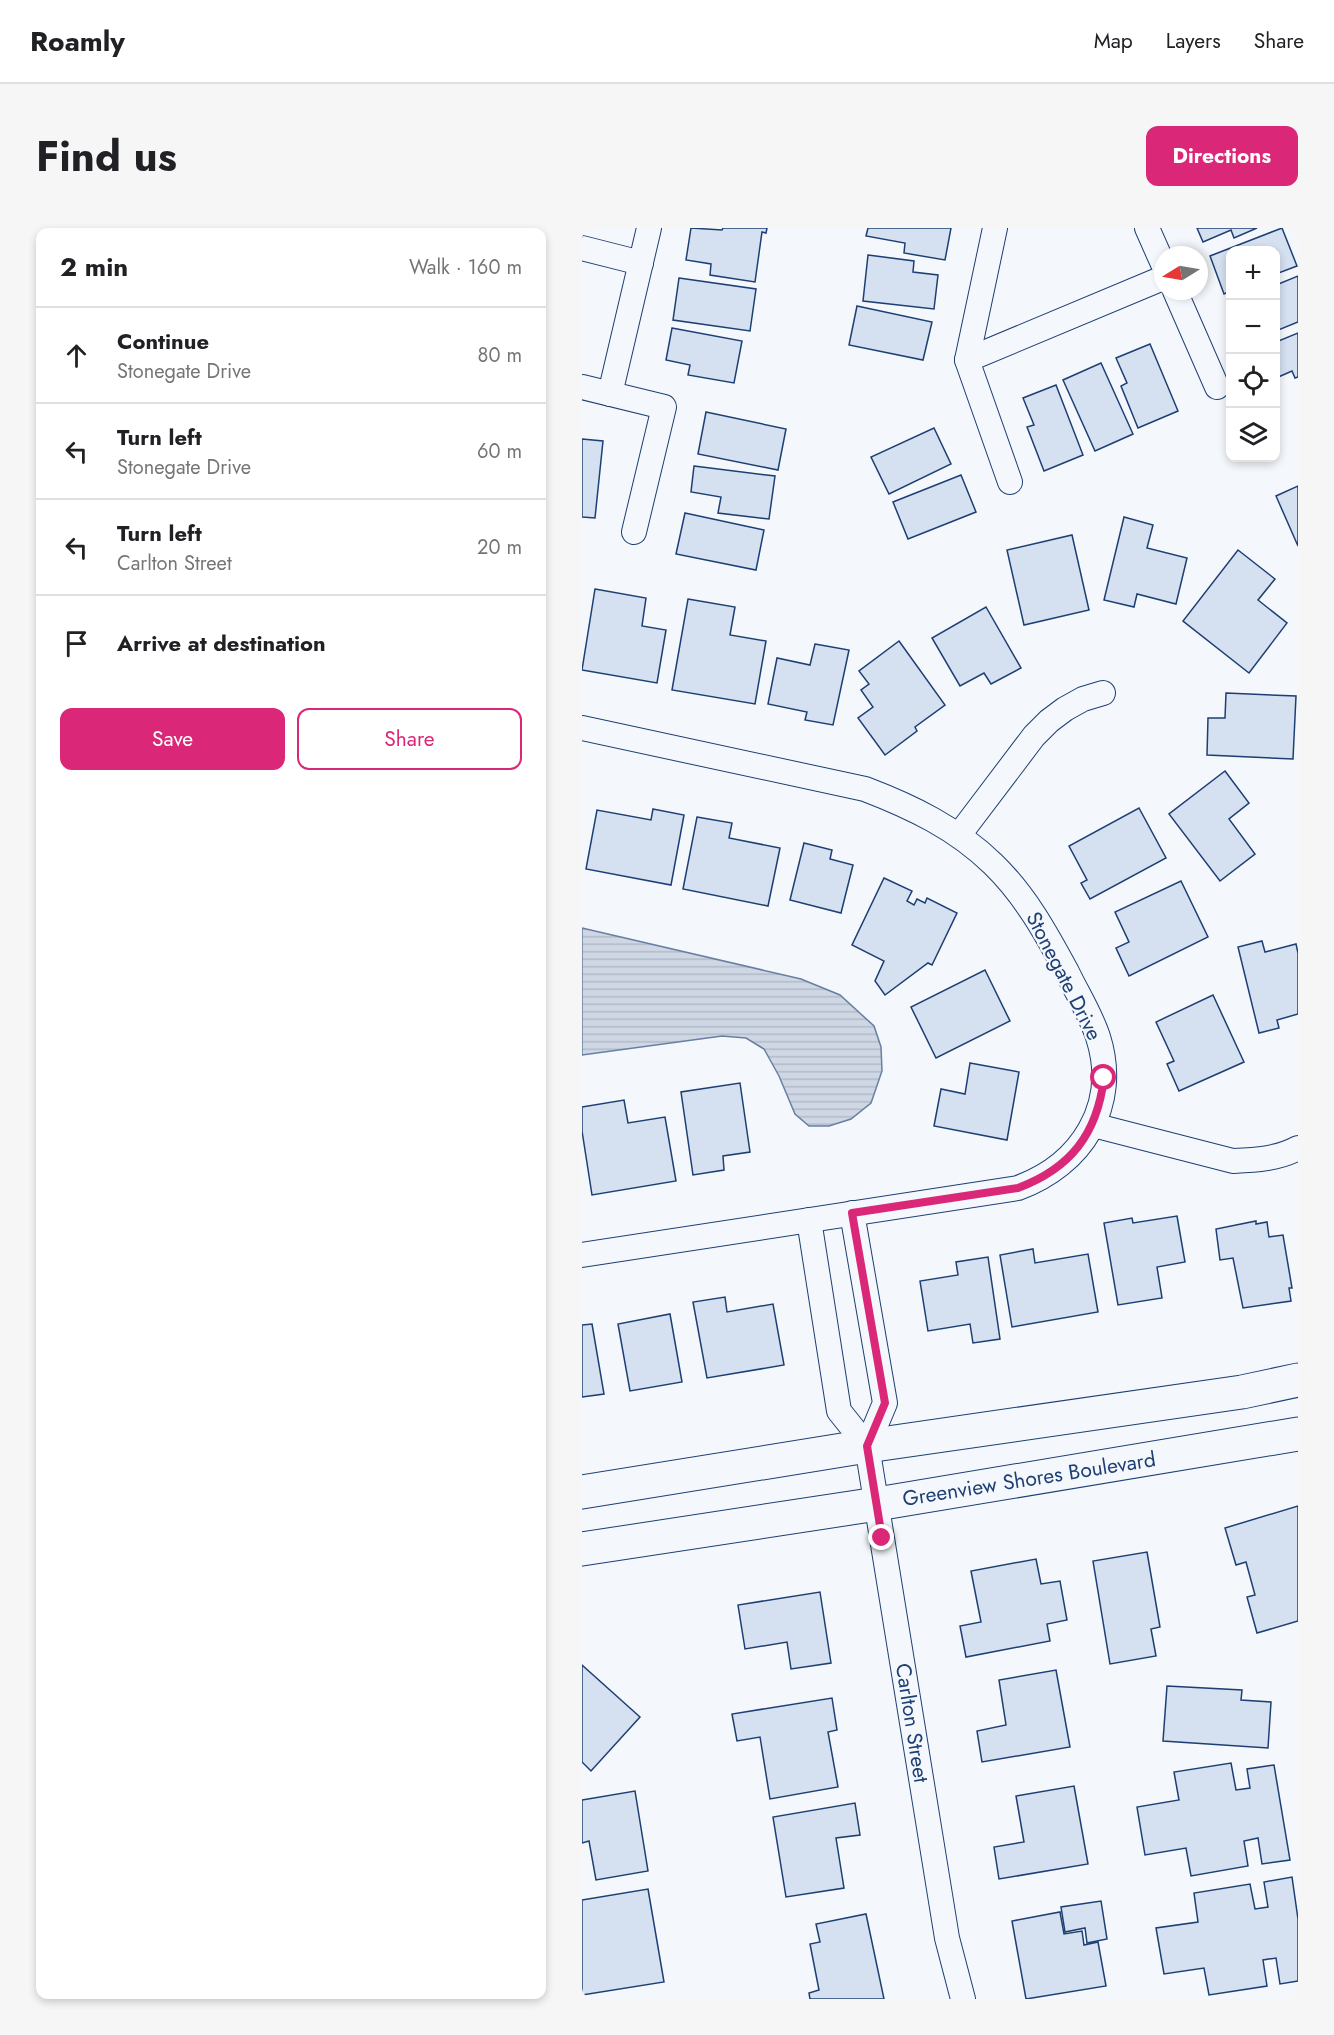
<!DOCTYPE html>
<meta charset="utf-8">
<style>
body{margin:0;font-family:Jost,sans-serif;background:#f6f6f6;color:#202124}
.controls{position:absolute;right:18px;top:18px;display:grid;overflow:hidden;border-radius:12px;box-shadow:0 3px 9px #0003}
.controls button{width:54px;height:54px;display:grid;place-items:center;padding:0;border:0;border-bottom:2px solid #e0e0e0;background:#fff;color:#202124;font:30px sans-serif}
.compass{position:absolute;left:572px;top:18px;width:54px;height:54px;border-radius:50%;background:#fff;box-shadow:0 3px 9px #0003;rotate:259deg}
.stop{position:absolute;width:18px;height:18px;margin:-14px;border:4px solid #db2777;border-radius:50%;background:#fff}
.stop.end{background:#db2777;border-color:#fff;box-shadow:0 2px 6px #0008}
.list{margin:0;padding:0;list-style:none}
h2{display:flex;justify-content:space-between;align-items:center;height:78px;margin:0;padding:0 24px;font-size:26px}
h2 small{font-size:20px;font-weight:400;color:#757577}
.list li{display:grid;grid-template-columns:39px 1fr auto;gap:18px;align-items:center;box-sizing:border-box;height:96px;padding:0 24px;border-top:2px solid #e0e0e0}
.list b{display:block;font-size:22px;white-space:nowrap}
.list p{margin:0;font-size:20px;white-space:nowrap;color:#757577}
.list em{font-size:20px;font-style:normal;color:#757577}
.actions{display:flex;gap:12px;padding:18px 24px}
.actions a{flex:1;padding:14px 0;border:2px solid #db2777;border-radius:12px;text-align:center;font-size:21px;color:#db2777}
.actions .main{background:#db2777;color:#fff}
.icon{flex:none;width:33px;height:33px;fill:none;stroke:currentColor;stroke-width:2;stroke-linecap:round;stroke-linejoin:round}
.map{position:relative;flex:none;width:716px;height:1771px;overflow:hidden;border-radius:12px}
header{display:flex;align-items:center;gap:36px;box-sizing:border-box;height:84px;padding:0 30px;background:#fff;border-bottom:2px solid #e0e0e0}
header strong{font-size:28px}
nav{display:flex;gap:33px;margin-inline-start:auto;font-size:21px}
.intro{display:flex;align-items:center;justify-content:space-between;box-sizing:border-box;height:144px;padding:0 36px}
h1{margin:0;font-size:42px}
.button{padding:15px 27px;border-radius:12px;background:#db2777;color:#fff;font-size:21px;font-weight:700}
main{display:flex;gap:36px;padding:0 36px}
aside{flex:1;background:#fff;border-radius:12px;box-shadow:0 3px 9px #0003}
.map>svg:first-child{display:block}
.water{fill:url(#water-rules);stroke:#687fa3;stroke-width:1.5}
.building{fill:#d5e0f0;stroke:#1d3f73;stroke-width:1.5}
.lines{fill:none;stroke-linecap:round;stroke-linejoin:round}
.street-casing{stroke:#1d3f73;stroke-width:26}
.secondary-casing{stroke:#1d3f73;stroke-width:35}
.street{stroke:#f4f7fb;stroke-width:24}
.secondary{stroke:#f4f7fb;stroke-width:33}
.route{stroke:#db2777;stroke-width:8}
.labels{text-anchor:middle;stroke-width:4.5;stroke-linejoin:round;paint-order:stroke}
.street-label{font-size:21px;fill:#1d3f73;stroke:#f4f7fb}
</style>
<header>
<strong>Roamly</strong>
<nav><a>Map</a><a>Layers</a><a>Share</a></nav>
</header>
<div class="intro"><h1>Find us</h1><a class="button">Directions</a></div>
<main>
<aside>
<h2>2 min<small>Walk · 160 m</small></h2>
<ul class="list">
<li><svg class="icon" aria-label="ahead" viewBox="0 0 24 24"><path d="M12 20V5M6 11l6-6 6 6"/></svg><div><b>Continue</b><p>Stonegate Drive</p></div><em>80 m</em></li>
<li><svg class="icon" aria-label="left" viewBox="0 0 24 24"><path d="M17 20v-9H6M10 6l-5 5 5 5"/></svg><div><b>Turn left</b><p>Stonegate Drive</p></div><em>60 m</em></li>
<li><svg class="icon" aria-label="left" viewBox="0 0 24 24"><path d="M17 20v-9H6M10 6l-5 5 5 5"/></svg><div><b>Turn left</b><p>Carlton Street</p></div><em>20 m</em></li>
<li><svg class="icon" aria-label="arrive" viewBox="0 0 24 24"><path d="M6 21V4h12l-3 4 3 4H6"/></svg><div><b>Arrive at destination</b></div></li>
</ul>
<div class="actions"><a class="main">Save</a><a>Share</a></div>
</aside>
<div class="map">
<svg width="716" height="1771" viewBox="0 0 716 1771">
<defs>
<pattern id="water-rules" width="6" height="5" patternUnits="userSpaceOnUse" patternTransform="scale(1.5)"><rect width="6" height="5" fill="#cfd7e4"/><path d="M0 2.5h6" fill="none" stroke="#b1bac7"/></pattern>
</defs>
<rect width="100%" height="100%" fill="#f4f7fb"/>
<polygon class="water" points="0,700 219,751 258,767 292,798 299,819 300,843 289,875 269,891 247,898 227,898 213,886 197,848 182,821 164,810 140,808 0,827"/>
<g class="building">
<polygon points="109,0 140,2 141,0 185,0 184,5 180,4 173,54 128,47 129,36 104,32"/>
<polygon points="286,0 369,0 363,32 322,25 323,15 284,8"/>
<polygon points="615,0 675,0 652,10 649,2 621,14"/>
<polygon points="700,0 715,38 694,46 694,22 648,22 648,63 642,66 628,28"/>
<polygon points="286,27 332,33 331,44 356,47 352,81 281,73"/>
<polygon points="716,48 716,94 694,103 694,57"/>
<polygon points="97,50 174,61 168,103 91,92"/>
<polygon points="275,78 350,94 341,132 267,117"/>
<polygon points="90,100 160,113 152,155 106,147 108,137 84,132"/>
<polygon points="716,105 716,149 713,150 710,143 694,150 694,114"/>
<polygon points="568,116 596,183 556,200 539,158 545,155 534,130"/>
<polygon points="519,135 551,206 513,223 481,152"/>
<polygon points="474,157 501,227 462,243 445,199 452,197 441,170"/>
<polygon points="124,184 204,201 196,242 116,226"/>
<polygon points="352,200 369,236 307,266 289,229"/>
<polygon points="0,211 21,213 13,290 0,289"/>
<polygon points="112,238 193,248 187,291 136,285 139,269 109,264"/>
<polygon points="379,247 394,284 326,311 311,274"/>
<polygon points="716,258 716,318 694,268"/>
<polygon points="103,285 182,302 174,342 94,326"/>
<polygon points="542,289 571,297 565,320 605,330 594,376 555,366 552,379 522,372"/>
<polygon points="490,307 507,382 442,397 425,322"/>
<polygon points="656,322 693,351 676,372 705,395 667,445 601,393"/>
<polygon points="13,361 64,370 60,398 84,402 75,455 0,442"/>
<polygon points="106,371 153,379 148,407 184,413 173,476 90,462"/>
<polygon points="404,379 439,440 409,456 402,445 378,458 350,410"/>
<polygon points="317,413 363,477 333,499 335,503 303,527 276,490 291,479 279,462 287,456 277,443"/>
<polygon points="233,416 267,422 251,497 223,492 225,484 186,476 195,430 228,437"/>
<polygon points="644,465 714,468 711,531 625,527 626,490 643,490"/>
<polygon points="643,543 667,575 647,591 673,626 638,653 587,586"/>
<polygon points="557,580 584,630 508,671 499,655 505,652 487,618"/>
<polygon points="71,581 102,587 89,657 4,641 15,582 69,592"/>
<polygon points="115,589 150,595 147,610 198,620 186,678 101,661"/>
<polygon points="222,615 250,622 248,631 271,637 259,685 208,672"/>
<polygon points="302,650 330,663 325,673 332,677 335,671 343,675 345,670 375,685 350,737 346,735 303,767 293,753 302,733 270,717"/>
<polygon points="599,653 626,709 547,748 534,720 547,714 533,684"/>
<polygon points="680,713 683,724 714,716 716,725 716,786 695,792 697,800 677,805 656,719"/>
<polygon points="403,742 428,793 354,830 329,779"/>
<polygon points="631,767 662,834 597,863 585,836 592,833 574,794"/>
<polygon points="388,835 437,844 425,912 352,898 359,861 383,866"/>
<polygon points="158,855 168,924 141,928 142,942 111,947 99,864"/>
<polygon points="42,872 46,895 83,889 94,953 10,967 0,903 0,879"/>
<polygon points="595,988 603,1034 575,1039 580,1070 536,1077 522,995 550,990 551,995"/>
<polygon points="674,993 674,996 685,994 687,1009 701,1007 710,1060 707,1060 709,1073 661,1080 651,1030 638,1032 634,1001"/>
<polygon points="451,1021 453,1035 506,1026 516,1084 430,1099 418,1027"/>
<polygon points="406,1029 418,1111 391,1115 388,1096 346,1103 338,1053 376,1047 374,1034"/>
<polygon points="143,1069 145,1084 191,1076 202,1137 125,1150 111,1074"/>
<polygon points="88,1086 100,1154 48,1163 36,1096"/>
<polygon points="10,1096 22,1166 0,1169 0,1097"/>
<polygon points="716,1278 716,1393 675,1405 665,1369 673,1367 664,1334 654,1337 643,1300"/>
<polygon points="565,1324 578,1399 569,1401 574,1428 528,1436 511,1333"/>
<polygon points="454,1331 459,1356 478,1353 485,1392 465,1396 468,1413 384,1429 378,1398 399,1394 389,1343"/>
<polygon points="238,1364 249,1435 209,1441 205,1414 163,1421 156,1377"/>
<polygon points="0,1437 58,1489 9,1543 0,1534"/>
<polygon points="474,1442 488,1519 400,1534 395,1503 424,1497 417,1452"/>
<polygon points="585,1458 660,1462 659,1472 689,1474 686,1520 581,1513"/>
<polygon points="250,1470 255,1502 246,1504 256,1559 188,1571 178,1509 155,1513 150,1486"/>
<polygon points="649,1535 654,1562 668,1560 665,1541 692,1537 708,1632 680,1636 676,1610 662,1613 666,1638 609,1648 604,1620 563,1627 555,1579 597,1572 592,1544"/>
<polygon points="492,1558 506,1636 417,1651 412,1619 442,1614 434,1568"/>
<polygon points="53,1563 66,1643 14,1652 7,1613 0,1615 0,1572"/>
<polygon points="273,1575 278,1607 254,1610 262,1660 204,1669 191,1589"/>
<polygon points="710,1649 716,1691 716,1753 698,1756 694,1730 681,1732 685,1758 627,1767 622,1740 582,1746 574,1700 616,1694 612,1665 668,1656 673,1681 686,1679 682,1654"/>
<polygon points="66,1661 82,1754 0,1767 0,1672"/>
<polygon points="519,1673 525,1711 505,1715 503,1700 483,1704 479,1679"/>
<polygon points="478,1684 482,1706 500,1703 502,1717 516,1714 524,1758 444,1771 430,1693"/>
<polygon points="284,1686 302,1771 228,1771 227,1765 237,1762 228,1716 238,1714 234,1696"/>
</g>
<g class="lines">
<g class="street-casing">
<g id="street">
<polyline points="413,0 385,132 428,254"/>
<polyline points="565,0 581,36"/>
<polyline points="0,20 59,35"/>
<polyline points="593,63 635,159"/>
<polyline points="385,132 581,50"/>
<polyline points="0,159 82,179 52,304"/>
<polyline points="28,166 67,0"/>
<path d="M0,500L283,561C330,579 374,600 411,636C443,667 464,705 485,744C495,765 509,787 516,809C538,878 499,937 436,960L0,1027"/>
<polyline points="377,607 452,508 467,493 483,481 501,471 521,465"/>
<path d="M511,897L651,933C673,932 696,931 716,920"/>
<polyline points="270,985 303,1175 285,1218"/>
<polyline points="227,992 257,1183 285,1218 365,1710 381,1771"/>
</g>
</g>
<g class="secondary-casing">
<g id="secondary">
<polyline points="0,1264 285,1218 660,1164 716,1152"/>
<polyline points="0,1321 295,1276 716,1206"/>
</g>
</g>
<use href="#street" class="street"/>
<use href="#secondary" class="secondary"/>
</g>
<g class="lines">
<path class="route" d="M300,1310L285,1218L303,1175L270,985L436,960C489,940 515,906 522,850"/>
</g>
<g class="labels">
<g class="street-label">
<text transform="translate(482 748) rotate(63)" y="7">Stonegate Drive</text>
<text transform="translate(447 1251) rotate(-9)" y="7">Greenview Shores Boulevard</text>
<text transform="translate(330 1495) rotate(81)" y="7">Carlton Street</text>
</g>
</g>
</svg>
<div class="controls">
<button>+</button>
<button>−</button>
<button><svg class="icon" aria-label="locate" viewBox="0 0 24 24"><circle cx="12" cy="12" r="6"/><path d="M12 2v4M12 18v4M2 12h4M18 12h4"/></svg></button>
<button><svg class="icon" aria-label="layers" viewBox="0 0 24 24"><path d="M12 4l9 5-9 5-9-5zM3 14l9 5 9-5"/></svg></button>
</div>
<svg class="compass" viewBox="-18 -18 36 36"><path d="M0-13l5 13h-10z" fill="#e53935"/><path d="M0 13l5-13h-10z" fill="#757577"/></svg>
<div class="stop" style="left:522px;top:850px"></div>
<div class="stop end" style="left:300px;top:1310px"></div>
</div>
</main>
